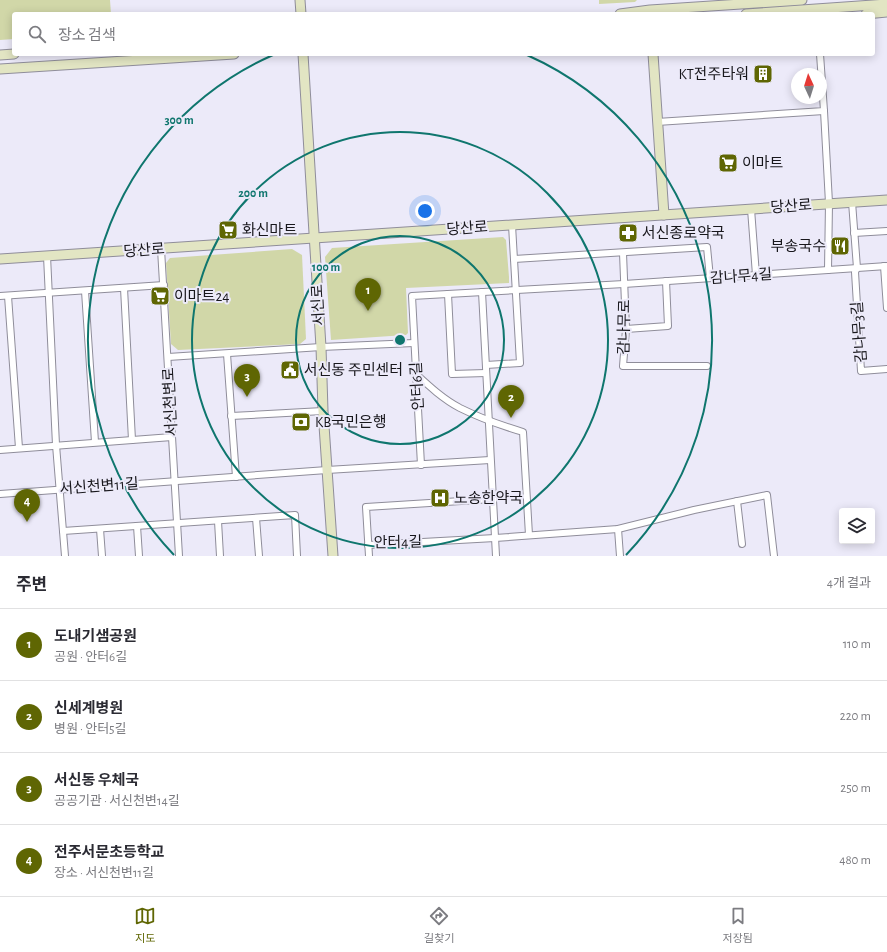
<!DOCTYPE html>
<html lang="ko">
<meta charset="utf-8">
<style>
body{margin:0;font-family:"Alegreya Sans","Noto Sans KR",sans-serif;background:#f2f2f3;color:#2b2b33}
.controls{position:absolute;right:12px;bottom:12px;display:grid;overflow:hidden;border-radius:4px;box-shadow:0 2px 10px #0003}
.controls button{width:36px;height:36px;display:grid;place-items:center;padding:0;border:0;border-bottom:1px solid #e1e1e2;background:#fff;color:#2b2b33;font:20px sans-serif}
.compass{position:absolute;left:791px;top:68px;width:36px;height:36px;border-radius:50%;background:#fff;box-shadow:0 2px 10px #0003;rotate:356deg}
.you{position:absolute;left:425px;top:211px;width:14px;height:14px;margin:-10px;border:3px solid #fff;border-radius:50%;background:#1a73e8;box-shadow:0 0 0 6px #1a73e833}
.badge{display:grid;place-items:center;width:26px;height:26px;border-radius:50%;background:#5f6603;color:#fff;font-size:13px;font-weight:700}
.pin{position:absolute;translate:-50% -33px;filter:drop-shadow(0 1px 2px #0008)}
.pin::after{content:'';position:absolute;top:21px;width:14px;height:12px;background:inherit;clip-path:polygon(0 0,100% 0,50% 100%)}
.list{margin:0;padding:0;list-style:none}
h2{display:flex;justify-content:space-between;align-items:center;height:52px;margin:0;padding:0 16px;font-size:17px}
h2 small{font-size:13px;font-weight:400;color:#7c7c81}
.list li{display:grid;grid-template-columns:26px 1fr auto;gap:12px;align-items:center;box-sizing:border-box;height:72px;padding:0 16px;border-top:1px solid #e1e1e2}
.list b{display:block;font-size:15px;white-space:nowrap}
.list p{margin:0;font-size:13px;white-space:nowrap;color:#7c7c81}
.list em{font-size:13px;font-style:normal;color:#7c7c81}
.icon{flex:none;width:22px;height:22px;fill:none;stroke:currentColor;stroke-width:2;stroke-linecap:round;stroke-linejoin:round}
.map{position:relative;flex:none;width:887px;height:556px;overflow:hidden}
.search{position:absolute;background:#fff;box-shadow:0 2px 10px #0003;left:12px;right:12px;top:12px;height:44px;display:flex;align-items:center;gap:10px;box-sizing:border-box;padding:0 14px;border-radius:4px;color:#7c7c81;font-size:15px}
.sheet{height:340px;background:#fff}
nav{display:flex;justify-content:space-around;align-items:center;box-sizing:border-box;height:56px;border-top:1px solid #e1e1e2;background:#fff;font-size:11px;color:#7c7c81}
nav a{display:grid;justify-items:center;gap:2px}
nav .on{color:#5f6603}
.map>svg:first-child{display:block}
.green{fill:#d1d7a8}
.lines{fill:none;stroke-linecap:round;stroke-linejoin:round}
.street-casing{stroke:#8f8d9a;stroke-width:8}
.secondary-casing{stroke:#8f8d9a;stroke-width:11}
.street{stroke:#fff;stroke-width:6}
.secondary{stroke:#e2e5c3;stroke-width:9}
.ring{fill:none;stroke:#0f766e;stroke-width:2}
.labels{text-anchor:middle;stroke-width:4;stroke-linejoin:round;paint-order:stroke}
.poi-label{font-size:15px;fill:#18171c;stroke:#eceaf9;text-anchor:start}
.street-label{font-size:15px;fill:#18171c;stroke:#eceaf9}
.centre{fill:#0f766e;stroke:#eceaf9;stroke-width:2}
.ring-label{font-size:12px;text-anchor:middle;font-weight:bold;fill:#0f766e;stroke:#eceaf9;stroke-width:4;stroke-linejoin:round;paint-order:stroke}
</style>
<div class="map">
<svg width="887" height="556" viewBox="0 0 887 556">
<rect width="100%" height="100%" fill="#eceaf9"/>
<g class="green">
<polygon points="0,0 110,0 111,14 14,14 14,39 0,40"/>
<polygon points="599,0 637,0 635,2 599,4"/>
<polygon points="503,237 506,240 509,277 509,283 406,288 408,333 406,335 331,340 325,257 332,248"/>
<polygon points="292,249 302,255 306,339 300,344 178,350 171,344 166,263 170,258"/>
</g>
<g class="lines">
<g class="street-casing">
<g id="street">
<polyline points="824,111 829,203 828,270"/>
<polyline points="657,122 824,111 820,54"/>
<polyline points="852,202 857,268 855,272 861,371 887,369"/>
<polyline points="751,209 756,275"/>
<polyline points="854,233 887,231"/>
<polyline points="161,249 179,556"/>
<polyline points="623,253 626,329 623,366 707,366"/>
<polyline points="47,256 56,445 65,556"/>
<polyline points="514,259 707,247 710,278"/>
<polyline points="884,266 887,308"/>
<polyline points="124,288 132,440"/>
<polyline points="85,291 95,442"/>
<polyline points="482,292 496,556"/>
<polyline points="448,294 452,374 486,373"/>
<polyline points="0,296 164,285"/>
<polyline points="8,296 19,448"/>
<polyline points="626,329 668,326 666,281"/>
<polyline points="227,354 236,477"/>
<polyline points="168,357 321,347 414,343"/>
<polyline points="486,365 520,363 512,225"/>
<path d="M416,374C429,386 443,399 460,408C478,417 503,426 523,432L529,535"/>
<polyline points="231,416 323,411"/>
<polyline points="0,450 172,437"/>
<polyline points="421,465 412,296 624,284 887,266"/>
<polyline points="0,494 327,470 490,460"/>
<polyline points="737,501 742,544"/>
<polyline points="256,518 259,556"/>
<polyline points="218,521 220,556"/>
<polyline points="137,526 139,556"/>
<polyline points="100,529 102,556"/>
<polyline points="618,529 620,556"/>
<polyline points="63,531 295,515 297,556"/>
<polyline points="368,545 495,538 618,529 694,510 767,495 774,556"/>
<polyline points="369,556 366,507 493,499"/>
</g>
</g>
<g class="secondary-casing">
<g id="secondary">
<polyline points="300,0 301,14"/>
<polyline points="620,14 650,10 802,0"/>
<polyline points="746,14 887,4"/>
<polyline points="866,14 887,12"/>
<polyline points="303,54 321,347 323,411 333,556"/>
<polyline points="653,54 664,215"/>
<polyline points="0,55 14,54"/>
<polyline points="0,69 234,54"/>
<polyline points="0,259 887,200"/>
</g>
</g>
<use href="#street" class="street"/>
<use href="#secondary" class="secondary"/>
</g>
<g class="ring">
<circle cx="400" cy="340" r="104"/>
<circle cx="400" cy="340" r="208"/>
<path d="M174 555A312 312 0 0 1 273 55M527 55A312 312 0 0 1 626 555"/>
</g>
<defs>
<g id="building-square" transform="scale(1)"><rect x="-9" y="-9" width="18" height="18" rx="4" fill="#5f6603" stroke="#eceaf9"/><path d="M-4-6H4V6H1V3H-1V6H-4ZM-2.5-4.3h1.7v1.8h-1.7ZM.8-4.3h1.7v1.8H.8ZM-2.5-1h1.7V.8h-1.7ZM.8-1h1.7V.8H.8Z" fill="#fff"/></g>
<g id="supermarket-square" transform="scale(1)"><rect x="-9" y="-9" width="18" height="18" rx="4" fill="#5f6603" stroke="#eceaf9"/><path d="M-6-5.5h2.5l.6 2H6L4.5 2H-2.5L-4.4-4H-6ZM-1.5 3.2a1.3 1.3 0 1 0 .1 0ZM3 3.2a1.3 1.3 0 1 0 .1 0Z" fill="#fff"/></g>
<g id="pharmacy-square" transform="scale(1)"><rect x="-9" y="-9" width="18" height="18" rx="4" fill="#5f6603" stroke="#eceaf9"/><path d="M-2-6h4v4h4v4h-4v4h-4v-4h-4v-4h4Z" fill="#fff"/></g>
<g id="restaurant-square" transform="scale(1)"><rect x="-9" y="-9" width="18" height="18" rx="4" fill="#5f6603" stroke="#eceaf9"/><path d="M-5-6h1v4h1v-4h1v4h1v-4h1v5L-1.5 .5V6h-2V.5L-5-1ZM5-6V6H3V1.5H1.5Q1.5-4 5-6Z" fill="#fff"/></g>
<g id="civic-square" transform="scale(1)"><rect x="-9" y="-9" width="18" height="18" rx="4" fill="#5f6603" stroke="#eceaf9"/><path d="M-.6-6.5H3V-4.5H.6V-3L4-1V1h2V6H-6V1h2V-1L-.6-3ZM-1.2 2.5V6h2.4V2.5Z" fill="#fff"/></g>
<g id="bank-square" transform="scale(1)"><rect x="-9" y="-9" width="18" height="18" rx="4" fill="#5f6603" stroke="#eceaf9"/><path d="M-6-4H6V4H-6ZM0-2.3a2.3 2.3 0 1 0 0 4.6a2.3 2.3 0 1 0 0-4.6Z" fill="#fff"/></g>
<g id="hospital-square" transform="scale(1)"><rect x="-9" y="-9" width="18" height="18" rx="4" fill="#5f6603" stroke="#eceaf9"/><path d="M-5-5h3v3.5h4V-5h3V5h-3V1.5h-4V5h-3Z" fill="#fff"/></g>
</defs>
<g fill-rule="evenodd">
<use href="#building-square" x="763" y="74"/>
<use href="#supermarket-square" x="728" y="163"/>
<use href="#supermarket-square" x="228" y="230"/>
<use href="#pharmacy-square" x="628" y="233"/>
<use href="#restaurant-square" x="840" y="246"/>
<use href="#supermarket-square" x="160" y="296"/>
<use href="#civic-square" x="290" y="370"/>
<use href="#bank-square" x="301" y="422"/>
<use href="#hospital-square" x="440" y="498"/>
</g>
<g class="labels">
<g class="poi-label">
<text x="749" y="79" text-anchor="end">KT전주타워</text>
<text x="742" y="168">이마트</text>
<text x="242" y="235">화신마트</text>
<text x="642" y="238">서신종로약국</text>
<text x="826" y="251" text-anchor="end">부송국수</text>
<text x="174" y="301">이마트24</text>
<text x="304" y="375">서신동 주민센터</text>
<text x="315" y="427">KB국민은행</text>
<text x="454" y="503">노송한약국</text>
</g>
<g class="street-label">
<text transform="translate(791 206) rotate(-4)" y="5">당산로</text>
<text transform="translate(467 228) rotate(-4)" y="5">당산로</text>
<text transform="translate(144 250) rotate(-4)" y="5">당산로</text>
<text transform="translate(741 276) rotate(-4)" y="5">감나무4길</text>
<text transform="translate(318 305) rotate(-93)" y="5">서신로</text>
<text transform="translate(624 327) rotate(-89)" y="5">감나무로</text>
<text transform="translate(859 332) rotate(-94)" y="5">감나무3길</text>
<text transform="translate(417 386) rotate(-93)" y="5">안터6길</text>
<text transform="translate(170 402) rotate(-93)" y="5">서신천변로</text>
<text transform="translate(99 486) rotate(-4)" y="5">서신천변11길</text>
<text transform="translate(398 542) rotate(-1)" y="5">안터4길</text>
</g>
</g>
<circle cx="400" cy="340" r="6" class="centre"/>
<g class="ring-label">
<text x="179" y="124">300 m</text>
<text x="253" y="197">200 m</text>
<text x="326" y="271">100 m</text>
</g>
</svg>
<div class="controls">
<button><svg class="icon" aria-label="layers" viewBox="0 0 24 24"><path d="M12 4l9 5-9 5-9-5zM3 14l9 5 9-5"/></svg></button>
</div>
<svg class="compass" viewBox="-18 -18 36 36"><path d="M0-13l5 13h-10z" fill="#e53935"/><path d="M0 13l5-13h-10z" fill="#7c7c81"/></svg>
<div class="you"></div>
<div class="pin badge" style="left:368px;top:311px">1</div>
<div class="pin badge" style="left:511px;top:418px">2</div>
<div class="pin badge" style="left:247px;top:397px">3</div>
<div class="pin badge" style="left:27px;top:522px">4</div>
<div class="search"><svg class="icon" aria-label="search" viewBox="0 0 24 24"><circle cx="10" cy="10" r="6"/><path d="M15 15l6 6"/></svg>장소 검색</div>
</div>
<section class="sheet">
<h2>주변<small>4개 결과</small></h2>
<ul class="list">
<li><span class="badge">1</span><div><b>도내기샘공원</b><p>공원 · 안터6길</p></div><em>110 m</em></li>
<li><span class="badge">2</span><div><b>신세계병원</b><p>병원 · 안터5길</p></div><em>220 m</em></li>
<li><span class="badge">3</span><div><b>서신동 우체국</b><p>공공기관 · 서신천변14길</p></div><em>250 m</em></li>
<li><span class="badge">4</span><div><b>전주서문초등학교</b><p>장소 · 서신천변11길</p></div><em>480 m</em></li>
</ul>
</section>
<nav>
<a class="on"><svg class="icon" aria-label="map" viewBox="0 0 24 24"><path d="M3 6l6-2 6 2 6-2v14l-6 2-6-2-6 2zM9 4v14M15 6v14"/></svg>지도</a>
<a><svg class="icon" aria-label="directions" viewBox="0 0 24 24"><path d="M12 3l9 9-9 9-9-9zM9 14v-3h6M13 9l2 2-2 2"/></svg>길찾기</a>
<a><svg class="icon" aria-label="saved" viewBox="0 0 24 24"><path d="M7 4h10v16l-5-4-5 4z"/></svg>저장됨</a>
</nav>
